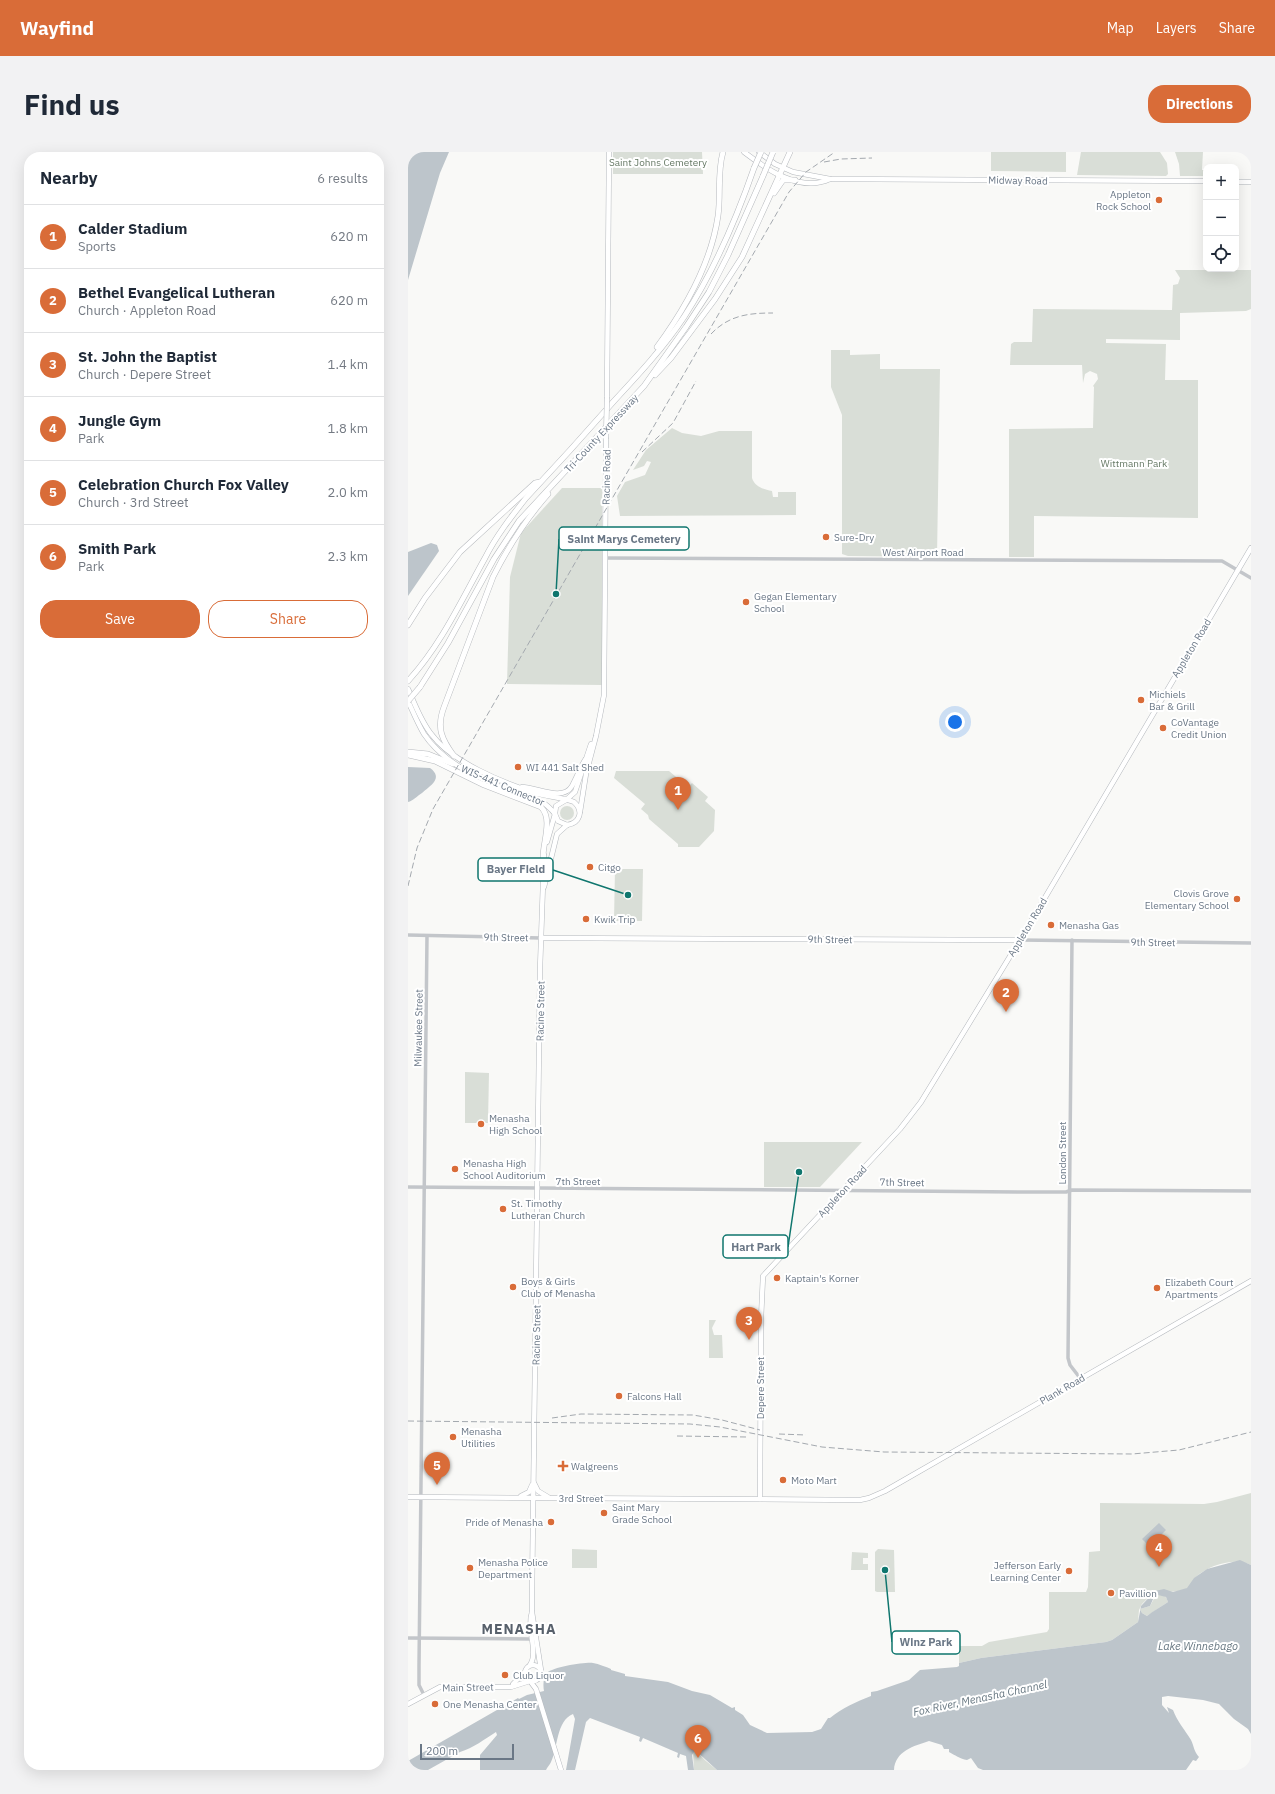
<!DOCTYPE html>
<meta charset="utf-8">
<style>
body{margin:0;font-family:"IBM Plex Sans",sans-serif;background:#f2f2f3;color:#1f2937}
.controls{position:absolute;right:12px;top:12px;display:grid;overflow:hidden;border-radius:8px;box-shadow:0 4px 16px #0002}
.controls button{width:36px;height:36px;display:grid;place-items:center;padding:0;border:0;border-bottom:1px solid #e0e1e3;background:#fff;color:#1f2937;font:20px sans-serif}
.scale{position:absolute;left:12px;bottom:10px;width:94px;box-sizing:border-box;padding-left:4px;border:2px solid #6a7786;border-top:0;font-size:11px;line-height:14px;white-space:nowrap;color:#6a7786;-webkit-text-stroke:3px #fff;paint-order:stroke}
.you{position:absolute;left:547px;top:570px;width:14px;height:14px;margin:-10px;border:3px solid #fff;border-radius:50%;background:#1a73e8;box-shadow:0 0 0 6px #1a73e833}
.badge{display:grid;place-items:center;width:26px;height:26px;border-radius:50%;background:#d96c38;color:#fff;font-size:13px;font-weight:700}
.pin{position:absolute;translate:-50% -33px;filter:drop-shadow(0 1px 2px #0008)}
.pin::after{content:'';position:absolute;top:21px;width:14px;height:12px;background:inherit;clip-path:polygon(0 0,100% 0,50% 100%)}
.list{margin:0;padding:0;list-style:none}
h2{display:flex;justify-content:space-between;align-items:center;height:52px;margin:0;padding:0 16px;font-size:17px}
h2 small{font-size:13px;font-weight:400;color:#747a83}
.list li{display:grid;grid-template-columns:26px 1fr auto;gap:12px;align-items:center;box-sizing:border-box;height:64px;padding:0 16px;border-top:1px solid #e0e1e3}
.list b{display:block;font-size:15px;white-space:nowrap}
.list p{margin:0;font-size:13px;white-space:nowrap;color:#747a83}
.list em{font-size:13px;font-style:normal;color:#747a83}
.actions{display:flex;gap:8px;padding:12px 16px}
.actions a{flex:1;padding:9px 0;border:1px solid #d96c38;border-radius:16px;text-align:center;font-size:14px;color:#d96c38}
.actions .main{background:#d96c38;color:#fff}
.icon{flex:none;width:22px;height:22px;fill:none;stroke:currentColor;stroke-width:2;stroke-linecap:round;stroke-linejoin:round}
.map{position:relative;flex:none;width:843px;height:1618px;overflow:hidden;border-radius:16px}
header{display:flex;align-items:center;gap:24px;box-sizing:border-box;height:56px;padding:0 20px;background:#d96c38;color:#fff}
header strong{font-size:19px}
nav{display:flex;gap:22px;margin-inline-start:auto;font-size:14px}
.intro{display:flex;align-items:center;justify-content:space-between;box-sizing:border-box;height:96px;padding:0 24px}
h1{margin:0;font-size:28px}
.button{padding:10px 18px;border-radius:16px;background:#d96c38;color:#fff;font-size:14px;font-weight:700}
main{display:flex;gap:24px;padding:0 24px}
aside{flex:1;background:#fff;border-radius:16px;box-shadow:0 4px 16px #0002}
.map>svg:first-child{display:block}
.green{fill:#d9ded7}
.water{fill:#bdc5cb;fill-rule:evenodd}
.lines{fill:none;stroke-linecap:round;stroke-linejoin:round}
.major-casing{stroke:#b4b8bd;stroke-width:5.5}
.highway-casing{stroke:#b6b9bd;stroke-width:6}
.minor{stroke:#c3c6ca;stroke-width:3.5}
.major{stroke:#fff;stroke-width:4.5}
.highway{stroke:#fff;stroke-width:5}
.rail{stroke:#a4a9af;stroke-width:1;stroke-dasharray:6 3;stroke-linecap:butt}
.major-bridge-casing{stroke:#b4b8bd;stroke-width:5.5;stroke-linecap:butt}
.highway-bridge-casing{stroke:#b6b9bd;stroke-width:6;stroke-linecap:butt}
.major-bridge{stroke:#fff;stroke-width:4.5}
.highway-bridge{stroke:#fff;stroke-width:5}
.poi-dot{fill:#d96c38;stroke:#fff;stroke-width:1.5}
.labels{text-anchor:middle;stroke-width:4;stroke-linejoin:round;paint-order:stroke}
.park-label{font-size:10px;fill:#667965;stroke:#fff}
.street-label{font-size:10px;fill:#6a7786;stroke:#fff}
.poi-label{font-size:10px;fill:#6a7786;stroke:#fff;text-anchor:start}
.water-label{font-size:11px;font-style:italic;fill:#677781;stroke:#fff}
.district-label{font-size:14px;font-weight:bold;letter-spacing:1px;fill:#58616c;stroke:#fff}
.leader{fill:none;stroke:#0f766e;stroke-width:1.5}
.callout-dot{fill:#0f766e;stroke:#fff;stroke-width:1.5}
.callout{fill:#fff;stroke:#0f766e;stroke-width:1.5}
.callout-label{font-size:11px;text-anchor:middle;font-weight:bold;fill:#6a7786}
</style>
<header>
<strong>Wayfind</strong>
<nav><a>Map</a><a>Layers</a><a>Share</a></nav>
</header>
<div class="intro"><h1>Find us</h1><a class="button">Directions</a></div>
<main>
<aside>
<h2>Nearby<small>6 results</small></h2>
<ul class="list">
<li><span class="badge">1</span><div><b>Calder Stadium</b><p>Sports</p></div><em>620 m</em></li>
<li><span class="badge">2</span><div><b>Bethel Evangelical Lutheran</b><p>Church · Appleton Road</p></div><em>620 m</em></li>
<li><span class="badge">3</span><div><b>St. John the Baptist</b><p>Church · Depere Street</p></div><em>1.4 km</em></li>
<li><span class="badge">4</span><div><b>Jungle Gym</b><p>Park</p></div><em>1.8 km</em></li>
<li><span class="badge">5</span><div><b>Celebration Church Fox Valley</b><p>Church · 3rd Street</p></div><em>2.0 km</em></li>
<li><span class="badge">6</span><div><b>Smith Park</b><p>Park</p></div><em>2.3 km</em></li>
</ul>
<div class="actions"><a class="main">Save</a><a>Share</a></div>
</aside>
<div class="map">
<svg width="843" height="1618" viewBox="0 0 843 1618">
<rect width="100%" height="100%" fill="#f9f9f7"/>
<g class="green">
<polygon points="205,0 294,0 295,22 205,22"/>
<polygon points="583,0 658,0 658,20 583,19"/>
<polygon points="673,0 752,0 759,11 760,22 758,24 669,23"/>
<polygon points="767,0 795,0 794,18 798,18 798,24 772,24 771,12"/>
<polygon points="767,118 843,118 843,157 838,159 772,161 772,188 698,187 698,191 758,192 757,228 790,228 790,366 626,364 626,405 601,405 601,277 685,276 686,235 685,234 690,227 689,222 682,219 677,222 675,231 674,213 602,213 603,192 606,190 624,190 625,157 764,158 765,133 770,132 772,126"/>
<polygon points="423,198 442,198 442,203 472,202 472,217 532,217 529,405 440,404 434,402 434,263 423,235"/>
<path d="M264,276L274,281L293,284L311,279H344V326C347,335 355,337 364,339L365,345H370V340H388V363L212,364L209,344L217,330L237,323L243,310L239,309L236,314L225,318L238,298Z"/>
<polygon points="154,336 194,336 194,533 99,532 102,425 113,381"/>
<polygon points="208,619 261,619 280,635 284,631 300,645 297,649 307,658 306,679 291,695 270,695 270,692 241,667 240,663 233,657 237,652 206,626"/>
<circle cx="159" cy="661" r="7"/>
<polygon points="207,717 235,717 234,769 206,769"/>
<polygon points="57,920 81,921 80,971 57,971"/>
<polygon points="356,990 454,990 412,1035 356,1035"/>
<polygon points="301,1168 308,1168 304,1176 306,1183 314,1183 315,1206 301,1206"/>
<path d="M843,1341V1413C827,1405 801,1413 788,1425C785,1428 784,1432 781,1435C773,1442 757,1439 747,1439L734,1452L731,1458L730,1470L704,1488L698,1490L573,1506L551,1511V1494H574L581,1490L639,1480L641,1477V1440H678L680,1435L681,1400L692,1399V1351L796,1352L809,1350Z"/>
<polygon points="164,1397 189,1398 189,1416 164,1416"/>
<polygon points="470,1397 486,1398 487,1440 469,1440 467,1439 467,1400"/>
<polygon points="444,1400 460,1401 460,1406 455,1406 455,1412 460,1412 460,1418 443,1418"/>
<path d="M748,1443C754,1441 759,1444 760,1450L739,1464L734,1461L732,1457L742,1454Z"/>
<polygon points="287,1598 298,1609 309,1618 286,1618 285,1600"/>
</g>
<g class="water">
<polygon points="0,0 41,0 32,21 0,128"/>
<polygon points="23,391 29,393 31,399 0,444 0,400"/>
<path d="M0,615L22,616C36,626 22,634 14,641C9,644 5,649 0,650Z"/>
<polygon points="751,1371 758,1378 748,1388 753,1393 746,1399 734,1387"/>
<path d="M832,1408L843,1413V1582L840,1577L826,1567L811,1552L795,1548L760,1544L754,1545V1553L761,1561L759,1555L765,1558C769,1569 777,1578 783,1588C786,1594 786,1600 791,1605L788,1609L785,1608L778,1618H575L570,1616L563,1606L559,1608C552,1607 547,1603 541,1600V1597H536L534,1593L521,1589C506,1594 487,1599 486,1618H309L287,1598L284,1603L286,1618H280L278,1604L272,1602L271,1606L269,1605L270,1601L235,1586L233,1590L231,1589L232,1585L182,1566L178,1570L167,1618H158L167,1567L165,1562C148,1569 150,1596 143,1610C142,1613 139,1615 138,1618H72V1603L89,1583L88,1580C77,1587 65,1596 52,1600L20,1618H0V1609L110,1546L111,1547L119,1543L136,1539C135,1534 135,1525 139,1521C145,1515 177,1510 185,1511C191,1512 198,1515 203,1517V1518L217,1522V1524L260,1530L284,1539L302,1543L324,1556L327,1555V1558L335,1563L342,1573L359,1581L404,1580L413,1577L420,1566H422C434,1556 448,1550 463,1544V1540L469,1539L501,1528L512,1518L549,1515L551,1514V1511L573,1506L698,1490L704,1488L730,1470L733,1454L747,1439L756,1437L765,1440L779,1436L786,1426L799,1417ZM750,1443L758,1445L760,1450C754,1454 745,1459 739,1464L734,1461L732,1457L742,1454L746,1445Z"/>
</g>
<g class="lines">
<g class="major-casing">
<g id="major">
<path d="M336,0C358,17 392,41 422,27"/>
<polyline points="351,0 367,12 385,20 422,27 798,29"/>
<polyline points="828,30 843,30"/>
<polyline points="199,245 201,0"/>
<path d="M0,537C7,552 13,570 24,583C44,610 95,631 127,641C140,645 154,645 166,650C176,659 172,671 159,673L150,669L147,662L148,654L158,648"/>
<path d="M0,549C5,560 10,572 16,582C36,612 72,627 105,640C123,646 135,646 147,662"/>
<polyline points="177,610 183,592"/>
<path d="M114,635C128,635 155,650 164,634C169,625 172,616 177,608"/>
<polyline points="158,648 167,640 174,619"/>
<polyline points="172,660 178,622 188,584 196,543 198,287"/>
<polyline points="139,690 147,662"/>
<polyline points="136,735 149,682 159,673"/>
<polyline points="133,786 612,788"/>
<polyline points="126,1331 130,1339 140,1345"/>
<polyline points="113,1344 121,1340 124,1333"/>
<polyline points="0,1345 452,1348 461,1346 477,1339 843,1129"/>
<polyline points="352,1347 353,1167 355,1124 492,977 513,950 612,788 843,396"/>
<circle cx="125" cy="1521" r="8"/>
<path d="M122,1513C131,1500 118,1477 124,1460"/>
<polyline points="133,1518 124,1460 124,1444 132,817 136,703"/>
<polyline points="105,1532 117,1520"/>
<polyline points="0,1552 32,1535 103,1535 122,1529 128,1537 153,1618"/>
</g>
</g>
<g class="highway-casing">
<g id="highway">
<polyline points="366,41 375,28 387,28"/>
<path d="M249,195C277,157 303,112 310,64C313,43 309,21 315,0"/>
<polyline points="247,223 263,206 307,147 334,105 382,0"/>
<polyline points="0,473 17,446 52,400 127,331 132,330"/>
<path d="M0,529C33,493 53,449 77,406C88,384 103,365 118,346C148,314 177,282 206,249C231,222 256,195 276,165C306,119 328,68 346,16"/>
<polyline points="12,535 40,491 86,407 111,369 236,234 278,175 301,140 320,103 355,24"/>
<polyline points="0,600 20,602 45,612"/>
<path d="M0,603L27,609L76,633L133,655C145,667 135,690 135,705"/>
<path d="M46,604C34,588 28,576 36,555L85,425C100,395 118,367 140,342"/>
</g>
</g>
<g class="minor">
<polyline points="198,406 814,409 843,426"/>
<polyline points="0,783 133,786"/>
<polyline points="612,788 843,791"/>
<polyline points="664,788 660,1206 662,1213 672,1226"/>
<polyline points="0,1035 623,1040 658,1040 664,1038 843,1039"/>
<polyline points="0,1486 123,1487"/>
<polyline points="16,1543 11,1533 11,1514 19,784"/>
</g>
<use href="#major" class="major"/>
<use href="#highway" class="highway"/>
<g class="rail">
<polyline points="416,10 433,7 464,6"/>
<path d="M303,182C321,163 341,161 365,161"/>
<polyline points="234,300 265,271 288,229"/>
<polyline points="0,734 9,696 25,657 381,40 398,20 427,0"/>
<polyline points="144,1266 173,1262 285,1263 314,1268 352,1278"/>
<polyline points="0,1269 282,1272 312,1275 414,1295 476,1300 724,1302 771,1298 843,1280"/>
<polyline points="371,1282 398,1283"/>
<polyline points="269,1284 339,1285"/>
</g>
<g class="major-bridge-casing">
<polyline id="major-bridge" points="198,287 199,245"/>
</g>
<g class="highway-bridge-casing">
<g id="highway-bridge">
<polyline points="346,16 353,0"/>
<polyline points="355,24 365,0"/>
<polyline points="0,549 12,535"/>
</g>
</g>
<use href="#major-bridge" class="major-bridge"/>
<use href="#highway-bridge" class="highway-bridge"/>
</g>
<g class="poi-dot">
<circle cx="751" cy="48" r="4"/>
<circle cx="418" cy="385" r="4"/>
<circle cx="338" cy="450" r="4"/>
<circle cx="733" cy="548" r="4"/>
<circle cx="755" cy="576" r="4"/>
<circle cx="110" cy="615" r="4"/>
<circle cx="182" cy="715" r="4"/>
<circle cx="829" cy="747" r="4"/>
<circle cx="178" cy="767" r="4"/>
<circle cx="643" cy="773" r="4"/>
<circle cx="73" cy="972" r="4"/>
<circle cx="47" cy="1017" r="4"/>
<circle cx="95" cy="1057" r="4"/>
<circle cx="369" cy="1126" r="4"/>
<circle cx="105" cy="1135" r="4"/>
<circle cx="749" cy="1136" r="4"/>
<circle cx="211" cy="1244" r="4"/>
<circle cx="45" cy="1285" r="4"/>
<path d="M153 1308h4v4h4v4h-4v4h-4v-4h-4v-4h4z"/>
<circle cx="375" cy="1328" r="4"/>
<circle cx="196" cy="1361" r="4"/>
<circle cx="143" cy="1370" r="4"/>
<circle cx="62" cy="1416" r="4"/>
<circle cx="661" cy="1419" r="4"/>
<circle cx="703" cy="1441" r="4"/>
<circle cx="97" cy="1523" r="4"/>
<circle cx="27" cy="1552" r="4"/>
</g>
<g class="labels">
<g class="park-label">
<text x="250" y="14">Saint Johns Cemetery</text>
<text x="726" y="315">Wittmann Park</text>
</g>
<g class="street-label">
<text transform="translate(610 28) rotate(1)" y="4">Midway Road</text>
<text transform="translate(193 281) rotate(-47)" y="4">Tri-County Expressway</text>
<text transform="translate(198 325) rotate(-89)" y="4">Racine Road</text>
<text x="515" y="404">West Airport Road</text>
<text transform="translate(783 496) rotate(-59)" y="4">Appleton Road</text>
<text transform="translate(95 633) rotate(23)" y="4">WIS-441 Connector</text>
<text transform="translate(619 775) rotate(-59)" y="4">Appleton Road</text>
<text transform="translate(98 785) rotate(1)" y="4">9th Street</text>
<text transform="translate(422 787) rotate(1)" y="4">9th Street</text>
<text transform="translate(745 790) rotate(1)" y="4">9th Street</text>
<text transform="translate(132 859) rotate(-89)" y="4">Racine Street</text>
<text transform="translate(10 876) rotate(-89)" y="4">Milwaukee Street</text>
<text transform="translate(654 1001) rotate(-90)" y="4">London Street</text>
<text x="170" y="1033">7th Street</text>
<text transform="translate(494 1030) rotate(1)" y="4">7th Street</text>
<text transform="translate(434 1039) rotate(-47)" y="4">Appleton Road</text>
<text transform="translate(128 1183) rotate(-89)" y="4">Racine Street</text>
<text transform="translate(352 1236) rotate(-90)" y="4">Depere Street</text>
<text transform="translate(654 1237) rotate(-30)" y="4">Plank Road</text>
<text x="173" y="1350">3rd Street</text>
<text transform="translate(60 1535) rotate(-1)" y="4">Main Street</text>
</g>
<g class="poi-label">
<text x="743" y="46" text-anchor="end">Appleton<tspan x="743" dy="12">Rock School</tspan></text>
<text x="426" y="389">Sure-Dry</text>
<text x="346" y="448">Gegan Elementary<tspan x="346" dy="12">School</tspan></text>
<text x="741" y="546">Michiels<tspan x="741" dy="12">Bar &amp; Grill</tspan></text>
<text x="763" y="574">CoVantage<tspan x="763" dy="12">Credit Union</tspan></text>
<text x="118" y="619">WI 441 Salt Shed</text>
<text x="190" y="719">Citgo</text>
<text x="821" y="745" text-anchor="end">Clovis Grove<tspan x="821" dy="12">Elementary School</tspan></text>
<text x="186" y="771">Kwik Trip</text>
<text x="651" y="777">Menasha Gas</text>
<text x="81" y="970">Menasha<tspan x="81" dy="12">High School</tspan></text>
<text x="55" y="1015">Menasha High<tspan x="55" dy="12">School Auditorium</tspan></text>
<text x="103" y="1055">St. Timothy<tspan x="103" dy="12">Lutheran Church</tspan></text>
<text x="377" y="1130">Kaptain's Korner</text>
<text x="113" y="1133">Boys &amp; Girls<tspan x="113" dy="12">Club of Menasha</tspan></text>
<text x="757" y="1134">Elizabeth Court<tspan x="757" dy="12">Apartments</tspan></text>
<text x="219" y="1248">Falcons Hall</text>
<text x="53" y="1283">Menasha<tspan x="53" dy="12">Utilities</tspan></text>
<text x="163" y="1318">Walgreens</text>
<text x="383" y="1332">Moto Mart</text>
<text x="204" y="1359">Saint Mary<tspan x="204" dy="12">Grade School</tspan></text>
<text x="135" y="1374" text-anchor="end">Pride of Menasha</text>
<text x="70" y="1414">Menasha Police<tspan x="70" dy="12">Department</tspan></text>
<text x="653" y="1417" text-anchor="end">Jefferson Early<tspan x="653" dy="12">Learning Center</tspan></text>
<text x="711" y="1445">Pavillion</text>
<text x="105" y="1527">Club Liquor</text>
<text x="35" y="1556">One Menasha Center</text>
</g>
<g class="water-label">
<text x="790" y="1498">Lake Winnebago</text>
<text transform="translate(572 1546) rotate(-12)" y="4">Fox River, Menasha Channel</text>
</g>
<g class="district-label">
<text x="111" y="1482">MENASHA</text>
</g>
</g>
<path class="leader" d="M148 442L151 387M220 743L145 718M391 1020L380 1095M477 1418L484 1490"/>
<g class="callout-dot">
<circle cx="148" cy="442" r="4"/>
<circle cx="220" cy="743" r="4"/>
<circle cx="391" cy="1020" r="4"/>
<circle cx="477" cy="1418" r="4"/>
</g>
<g class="callout">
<rect x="151" y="375" width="130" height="23" rx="4"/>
<rect x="70" y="706" width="75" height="23" rx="4"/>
<rect x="315" y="1083" width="65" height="23" rx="4"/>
<rect x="484" y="1479" width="68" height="23" rx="4"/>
</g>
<g class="callout-label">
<text x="216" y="391">Saint Marys Cemetery</text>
<text x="108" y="721">Bayer Field</text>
<text x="348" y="1099">Hart Park</text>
<text x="518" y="1494">Winz Park</text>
</g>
</svg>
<div class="controls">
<button>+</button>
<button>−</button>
<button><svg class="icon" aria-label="locate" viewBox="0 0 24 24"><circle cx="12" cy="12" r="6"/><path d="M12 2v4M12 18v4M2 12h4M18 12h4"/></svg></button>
</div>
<div class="scale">200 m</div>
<div class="you"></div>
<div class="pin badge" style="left:270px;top:658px">1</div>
<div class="pin badge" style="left:598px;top:860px">2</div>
<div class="pin badge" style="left:341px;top:1188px">3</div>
<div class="pin badge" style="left:751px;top:1415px">4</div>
<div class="pin badge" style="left:29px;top:1333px">5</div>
<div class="pin badge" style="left:290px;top:1606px">6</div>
</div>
</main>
